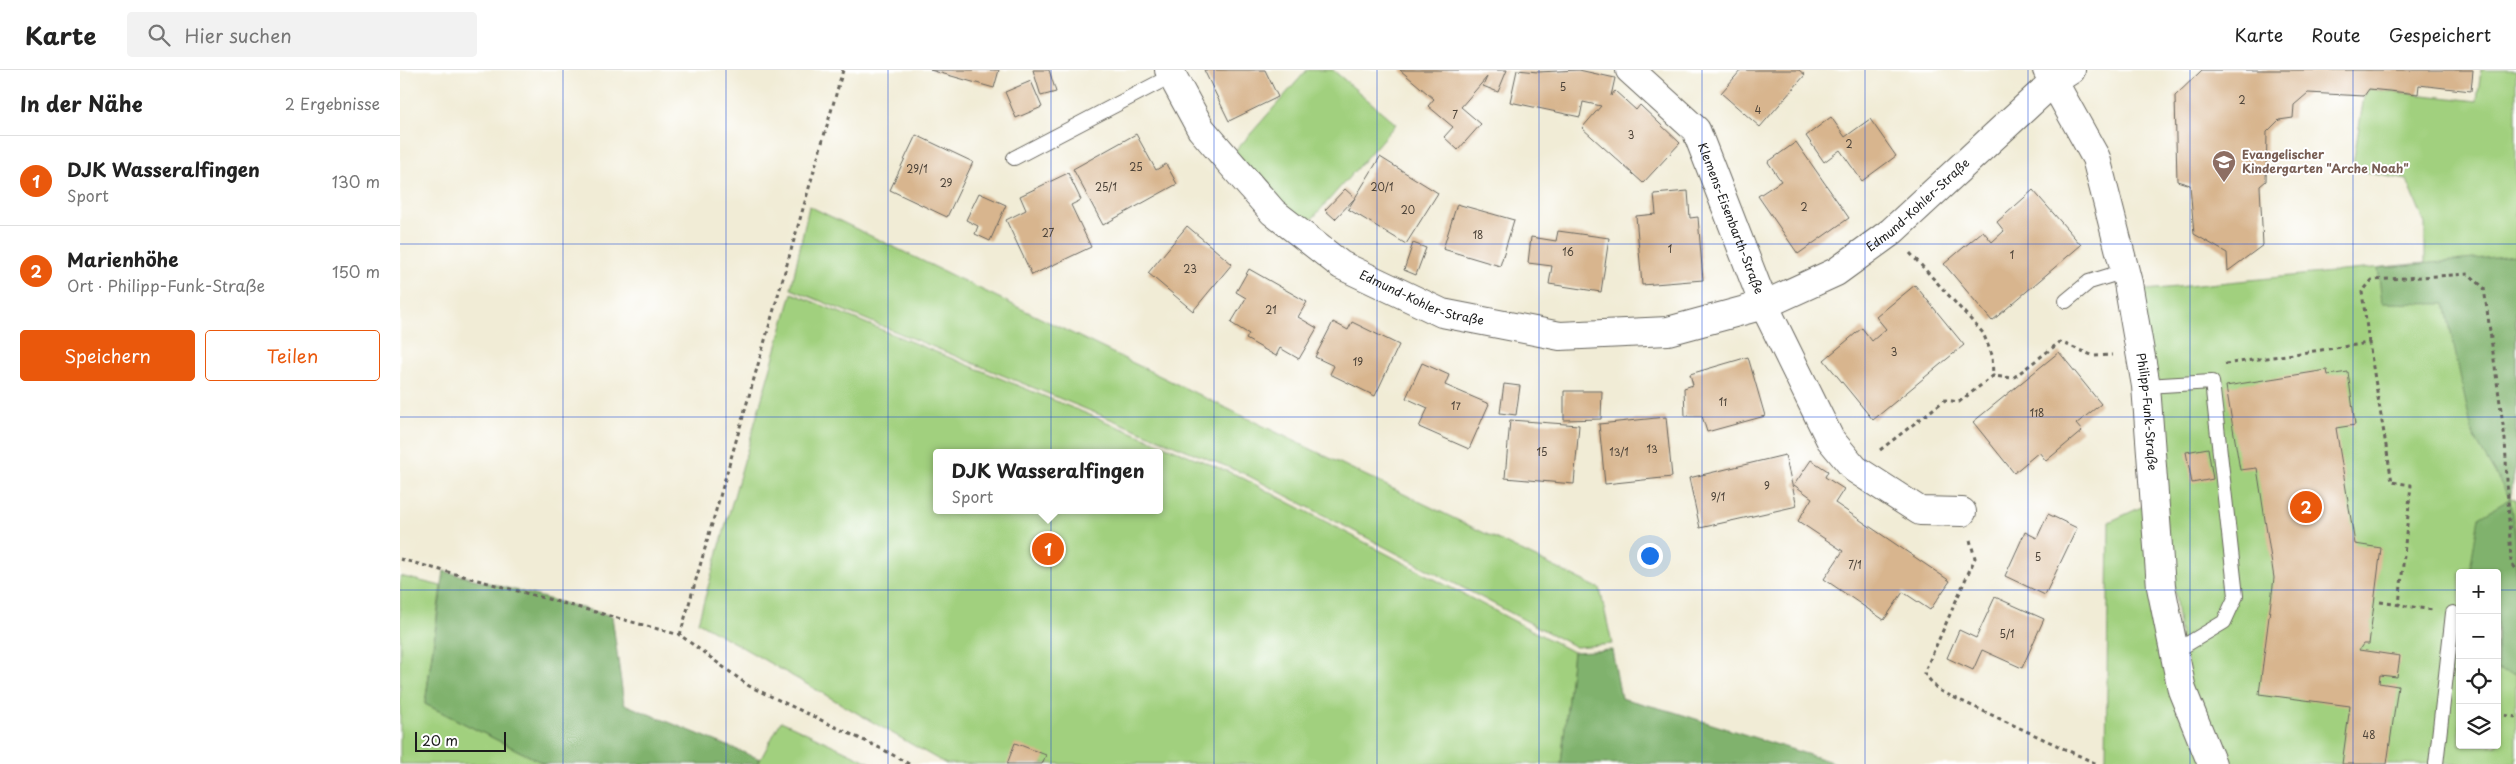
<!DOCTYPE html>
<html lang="de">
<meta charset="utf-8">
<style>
body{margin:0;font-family:"Playpen Sans",sans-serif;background:#f2f2f2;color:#222}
.controls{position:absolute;right:15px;bottom:15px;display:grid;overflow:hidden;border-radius:5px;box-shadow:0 1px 4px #0004}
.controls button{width:45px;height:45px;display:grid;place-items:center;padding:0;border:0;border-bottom:1px solid #e0e0e0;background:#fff;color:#222;font:25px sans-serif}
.scale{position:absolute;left:15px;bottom:12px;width:91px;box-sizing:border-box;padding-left:5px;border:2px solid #1c1c1c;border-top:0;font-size:14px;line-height:18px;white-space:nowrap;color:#1c1c1c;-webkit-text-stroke:4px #fff;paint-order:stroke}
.you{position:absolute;left:1249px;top:485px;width:18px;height:18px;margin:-12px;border:4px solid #fff;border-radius:50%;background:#1a73e8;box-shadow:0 0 0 8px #1a73e833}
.badge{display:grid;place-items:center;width:32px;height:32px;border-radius:50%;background:#ea580c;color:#fff;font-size:16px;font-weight:700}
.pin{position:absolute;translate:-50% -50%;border:2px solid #fff;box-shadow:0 1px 5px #0006}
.popup{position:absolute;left:533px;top:379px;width:230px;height:65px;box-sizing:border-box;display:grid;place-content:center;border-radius:5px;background:#fff;filter:drop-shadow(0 1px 4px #0005);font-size:16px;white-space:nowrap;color:#767676}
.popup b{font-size:19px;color:#222}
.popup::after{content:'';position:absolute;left:50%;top:100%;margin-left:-10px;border:10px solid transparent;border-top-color:#fff}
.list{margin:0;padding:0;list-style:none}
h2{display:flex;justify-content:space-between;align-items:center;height:65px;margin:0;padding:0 20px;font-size:21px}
h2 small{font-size:16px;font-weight:400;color:#767676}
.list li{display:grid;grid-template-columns:32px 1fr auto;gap:15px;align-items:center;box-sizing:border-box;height:90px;padding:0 20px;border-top:1px solid #e0e0e0}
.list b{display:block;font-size:19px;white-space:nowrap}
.list p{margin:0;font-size:16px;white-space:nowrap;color:#767676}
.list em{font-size:16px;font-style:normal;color:#767676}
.actions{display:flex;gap:10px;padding:15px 20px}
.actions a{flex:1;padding:11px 0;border:1px solid #ea580c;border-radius:5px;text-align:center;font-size:18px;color:#ea580c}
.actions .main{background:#ea580c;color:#fff}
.icon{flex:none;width:28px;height:28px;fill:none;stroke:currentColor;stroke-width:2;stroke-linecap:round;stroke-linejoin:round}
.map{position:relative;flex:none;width:2116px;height:694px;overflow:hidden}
header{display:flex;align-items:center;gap:30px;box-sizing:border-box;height:70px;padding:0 25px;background:#fff;border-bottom:1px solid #e0e0e0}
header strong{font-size:24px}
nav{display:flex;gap:28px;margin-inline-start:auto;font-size:18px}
.search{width:350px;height:45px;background:#f2f2f2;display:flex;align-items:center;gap:12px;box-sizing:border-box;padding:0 18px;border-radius:5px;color:#767676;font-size:19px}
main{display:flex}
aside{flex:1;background:#fff}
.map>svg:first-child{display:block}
.green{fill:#a1d07e;stroke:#5e764d;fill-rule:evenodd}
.forest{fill:#80b26d;stroke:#4e6744}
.building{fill:#d8b58e}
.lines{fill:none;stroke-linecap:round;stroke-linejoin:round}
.lane-casing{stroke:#67655d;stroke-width:16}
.street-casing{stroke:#67655d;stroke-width:30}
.path{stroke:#67655d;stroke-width:3;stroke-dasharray:4 4;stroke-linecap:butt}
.lane{stroke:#fff;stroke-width:14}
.street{stroke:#fff;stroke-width:28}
.grid{fill:none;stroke:#1d4ed8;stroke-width:1;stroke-opacity:0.55}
.labels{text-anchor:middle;stroke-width:4;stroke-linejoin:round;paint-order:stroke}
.number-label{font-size:10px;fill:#4b4238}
.education-label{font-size:12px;font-weight:bold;fill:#785e54;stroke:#fff;text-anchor:start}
.street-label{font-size:12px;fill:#1c1c1c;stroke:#fff}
</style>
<header>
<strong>Karte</strong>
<div class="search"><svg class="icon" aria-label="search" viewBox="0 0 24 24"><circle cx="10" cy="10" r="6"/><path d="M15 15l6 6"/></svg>Hier suchen</div>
<nav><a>Karte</a><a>Route</a><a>Gespeichert</a></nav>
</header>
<main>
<aside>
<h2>In der Nähe<small>2 Ergebnisse</small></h2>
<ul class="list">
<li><span class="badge">1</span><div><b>DJK Wasseralfingen</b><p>Sport</p></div><em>130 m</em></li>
<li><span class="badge">2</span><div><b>Marienhöhe</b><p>Ort · Philipp-Funk-Straße</p></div><em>150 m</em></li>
</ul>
<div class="actions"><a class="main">Speichern</a><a>Teilen</a></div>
</aside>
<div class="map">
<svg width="2116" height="694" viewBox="0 0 2116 694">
<rect width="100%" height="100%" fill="#fff"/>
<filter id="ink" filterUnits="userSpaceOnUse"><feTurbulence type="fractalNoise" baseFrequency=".02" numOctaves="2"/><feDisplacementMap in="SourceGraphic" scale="10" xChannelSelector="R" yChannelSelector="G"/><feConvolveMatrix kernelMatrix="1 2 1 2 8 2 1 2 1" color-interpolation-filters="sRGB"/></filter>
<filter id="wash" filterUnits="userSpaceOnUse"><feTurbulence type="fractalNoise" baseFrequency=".0096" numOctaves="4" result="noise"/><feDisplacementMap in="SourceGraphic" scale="20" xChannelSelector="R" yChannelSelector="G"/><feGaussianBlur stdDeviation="1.12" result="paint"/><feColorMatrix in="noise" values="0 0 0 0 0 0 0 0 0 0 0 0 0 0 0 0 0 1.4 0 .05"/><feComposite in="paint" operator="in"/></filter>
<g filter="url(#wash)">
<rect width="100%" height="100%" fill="#f1ecd6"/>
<g class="green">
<polygon points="907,0 933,0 996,54 905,157 831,86"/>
<path d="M2081,0H2116V393L2110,428L2116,429V694H1818L1787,617L1736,221L2025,193V154L2007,110L1952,100L1964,26L1969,19L2077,31ZM2060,503H2097V675H2060Z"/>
<polygon points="409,136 1200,519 1212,574 1176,577 845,404 391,219"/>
<path d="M392,223L839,406L1173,582L1161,694H546L298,552ZM537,383H759V440H537Z"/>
<polygon points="1750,433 1805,694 1697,694 1706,688 1709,452"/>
<polygon points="0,506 41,516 25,634 145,694 0,694"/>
<polygon points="381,651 473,694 358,694"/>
</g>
<g class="forest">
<polygon points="2116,185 2116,393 2110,429 2116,472 2116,605 2097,599 2097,503 2071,503 2070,499 2079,447 2110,429 2073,366 2045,234 1982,233 1978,198"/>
<polygon points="44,501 212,546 224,634 360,689 358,694 145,694 25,634"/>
<polygon points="1212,580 1221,628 1274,642 1438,694 1161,694 1173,582"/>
</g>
<g id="blocks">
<g class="building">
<polygon points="530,0 599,0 594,18"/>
<polygon points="633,0 649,0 656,22 641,26"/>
<polygon points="804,0 865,0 878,27 829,51"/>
<polygon points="1000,0 1107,0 1098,22 1083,16 1087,7 1061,37 1081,54 1058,80 1044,67 1053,57 1028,36 1034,29"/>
<polygon points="1117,0 1138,2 1179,0 1215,8 1211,26 1215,21 1236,40 1240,35 1280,73 1243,113 1182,58 1201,36 1183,32 1180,47 1110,32"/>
<polygon points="1341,0 1399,0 1405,5 1360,57 1321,23"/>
<polygon points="1802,0 2073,0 2071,21 2019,15 2018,24 1969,19 1964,26 1908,23 1894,35 1893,48 1879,50 1867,62 1866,111 1860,116 1863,175 1828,201 1827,183 1794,164 1790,115 1777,111 1775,26"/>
<polygon points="631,11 642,37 616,48 605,22"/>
<polygon points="1431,47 1445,67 1470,49 1496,86 1462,111 1440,80 1424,92 1406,66"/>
<polygon points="736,64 756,100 766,94 777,114 703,155 673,99"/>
<polygon points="516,65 573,92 547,147 490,120"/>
<polygon points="1396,72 1449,148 1398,184 1358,126 1381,111 1368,92"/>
<polygon points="980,87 1038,123 1006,174 948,139 955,128 935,149 925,140 945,119 955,128"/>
<polygon points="668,103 681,130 671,135 691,177 632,205 606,150 626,140 620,126"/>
<polygon points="1633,120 1681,175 1592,251 1544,194 1583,161 1592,172 1604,161 1597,152"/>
<polygon points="1288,121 1290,148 1298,147 1303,210 1242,215 1236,146 1256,144 1254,124"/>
<polygon points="579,123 606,135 590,171 575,164 578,156 566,150"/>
<polygon points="1057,134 1114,150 1100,196 1043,179"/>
<polygon points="787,156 832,194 793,241 748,203"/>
<polygon points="1158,161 1209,168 1201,222 1149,214 1152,196 1128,193 1131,167 1156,171"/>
<polygon points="1013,173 1026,178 1016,205 1004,200"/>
<polygon points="849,199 907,232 898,247 917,258 899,289 880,278 876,286 846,269 849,264 831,253 846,228 836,222"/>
<polygon points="1515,215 1564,275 1473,350 1424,290 1462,258 1472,271 1486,259 1476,247"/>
<polygon points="933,252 948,260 952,252 999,275 975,326 930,304 934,296 915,287"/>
<polygon points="1659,282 1701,334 1676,354 1682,361 1646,391 1639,382 1614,403 1573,352"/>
<polygon points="1348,287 1365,346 1307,362 1302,346 1285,346 1284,318 1293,315 1290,304"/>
<polygon points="1022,293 1049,305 1045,315 1089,334 1069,379 1019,357 1028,338 1006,328"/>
<polygon points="1927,300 1928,305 1948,302 1955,355 1936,358 1955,474 1981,478 1969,574 1963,574 1959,580 2000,586 1997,607 1980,605 1979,613 1998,616 1987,694 1942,694 1950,636 1859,624 1874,508 1857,398 1840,400 1826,316"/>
<polygon points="1104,314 1120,316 1116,345 1100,343"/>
<polygon points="1164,321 1202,321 1201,349 1164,350"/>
<polygon points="1266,347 1272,407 1205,414 1199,354"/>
<polygon points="1110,350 1179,355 1174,414 1105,408"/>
<polygon points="1808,378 1813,409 1792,413 1786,382"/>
<polygon points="1385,385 1397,436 1300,458 1289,408"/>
<polygon points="1411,390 1428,401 1425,407 1444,419 1435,433 1550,511 1530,540 1503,522 1484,550 1424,509 1443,481 1398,451 1412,428 1394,415"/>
<polygon points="1648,444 1677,458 1645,525 1605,506 1625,462 1637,468"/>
<polygon points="1595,527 1644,549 1622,598 1582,580 1573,600 1547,588 1559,560 1576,568"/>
<polygon points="615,673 646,685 642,694 607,694"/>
</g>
</g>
</g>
<g filter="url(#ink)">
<use href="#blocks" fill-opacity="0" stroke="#67655d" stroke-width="1"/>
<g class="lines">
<g class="lane-casing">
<g id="lane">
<polyline points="614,88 771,6"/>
<polyline points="1666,231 1689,212 1725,201"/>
<polyline points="1746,316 1812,312 1836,526 1824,552 1774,582"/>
<polyline points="2036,694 2053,543"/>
</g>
</g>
<g class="street-casing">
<g id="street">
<path id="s1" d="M769,0L801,59L873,142L941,195L1042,243L1160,266L1268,261L1364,235L1436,202L1491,162L1654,11L1671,0"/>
<path id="s2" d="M1230,0L1296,60L1364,235L1430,369L1455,399L1520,441L1562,442"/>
<path id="s3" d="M1647,0L1696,88L1728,213L1746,316L1761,517L1782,620L1812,694"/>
</g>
</g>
<g class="path">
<polyline points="443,0 280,565 349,616 484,680 509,694"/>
<polyline points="1510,183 1583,263 1592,285 1593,306"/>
<polyline points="1969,273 1962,222 1972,210 2069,204 2084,218 2105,369 2111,492 2116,499"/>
<polyline points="1825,294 1969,273 1992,412 2011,415 1999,535"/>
<polyline points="1480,380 1545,330 1559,332 1593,306 1613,308 1660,272 1694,286 1712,285"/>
<polyline points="1570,470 1575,488 1524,603 1538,620 1697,694"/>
<polyline points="0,489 280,565"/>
<polyline points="1980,532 2033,540"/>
<polyline points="2097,644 2116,647"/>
</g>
<use href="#lane" class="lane"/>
<use href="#street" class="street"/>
</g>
</g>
<path class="grid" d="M163,0V694M326,0V694M488,0V694M651,0V694M814,0V694M977,0V694M1139,0V694M1302,0V694M1465,0V694M1628,0V694M1790,0V694M1953,0V694M0,174H2116M0,347H2116M0,520H2060M2097,520H2116"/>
<defs>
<g id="school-pin" transform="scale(1.25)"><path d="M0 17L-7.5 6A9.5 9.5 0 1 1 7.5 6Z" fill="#8d6e63" stroke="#fff"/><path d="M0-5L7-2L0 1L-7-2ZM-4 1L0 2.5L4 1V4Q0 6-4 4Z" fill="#fff"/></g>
</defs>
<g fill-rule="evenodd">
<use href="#school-pin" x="1824" y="92"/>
</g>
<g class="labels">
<g class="number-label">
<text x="1163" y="21">5</text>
<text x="1842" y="34">2</text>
<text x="1358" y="44">4</text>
<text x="1055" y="49">7</text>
<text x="1231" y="69">3</text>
<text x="1449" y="78">2</text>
<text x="736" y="101">25</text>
<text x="517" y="103">29/1</text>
<text x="546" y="117">29</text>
<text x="706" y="121">25/1</text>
<text x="982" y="121">20/1</text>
<text x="1404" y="141">2</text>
<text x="1008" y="144">20</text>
<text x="648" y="167">27</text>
<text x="1078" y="169">18</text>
<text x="1270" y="183">1</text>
<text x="1168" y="186">16</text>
<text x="1612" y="189">1</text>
<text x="790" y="203">23</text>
<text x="871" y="244">21</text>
<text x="1494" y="286">3</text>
<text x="958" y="296">19</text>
<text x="1323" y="336">11</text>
<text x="1056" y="340">17</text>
<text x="1637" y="347">118</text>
<text x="1252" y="383">13</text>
<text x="1142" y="386">15</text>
<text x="1219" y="386">13/1</text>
<text x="1367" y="420">9</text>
<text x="1318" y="431">9/1</text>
<text x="1638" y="491">5</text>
<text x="1455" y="499">7/1</text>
<text x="1607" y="568">5/1</text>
<text x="1969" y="669">48</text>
</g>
<g class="education-label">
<text x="1842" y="89">Evangelischer<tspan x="1842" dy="14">Kindergarten "Arche Noah"</tspan></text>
</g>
<g class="street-label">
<text dy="4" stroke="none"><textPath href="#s1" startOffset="888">Edmund-Kohler-Straße</textPath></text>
<text dy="4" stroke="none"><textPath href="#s2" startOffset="184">Klemens-Eisenbarth-Straße</textPath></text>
<text dy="4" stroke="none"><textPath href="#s1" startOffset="351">Edmund-Kohler-Straße</textPath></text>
<text dy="4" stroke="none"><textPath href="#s3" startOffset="360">Philipp-Funk-Straße</textPath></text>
</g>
</g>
</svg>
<div class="controls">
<button>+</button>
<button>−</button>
<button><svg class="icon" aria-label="locate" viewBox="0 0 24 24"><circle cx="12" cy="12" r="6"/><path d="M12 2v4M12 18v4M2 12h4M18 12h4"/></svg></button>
<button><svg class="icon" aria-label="layers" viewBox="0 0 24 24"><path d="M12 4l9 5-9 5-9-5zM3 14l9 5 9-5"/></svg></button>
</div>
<div class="scale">20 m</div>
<div class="you"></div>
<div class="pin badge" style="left:648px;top:479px">1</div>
<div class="popup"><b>DJK Wasseralfingen</b>Sport</div>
<div class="pin badge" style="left:1906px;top:437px">2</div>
</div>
</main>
